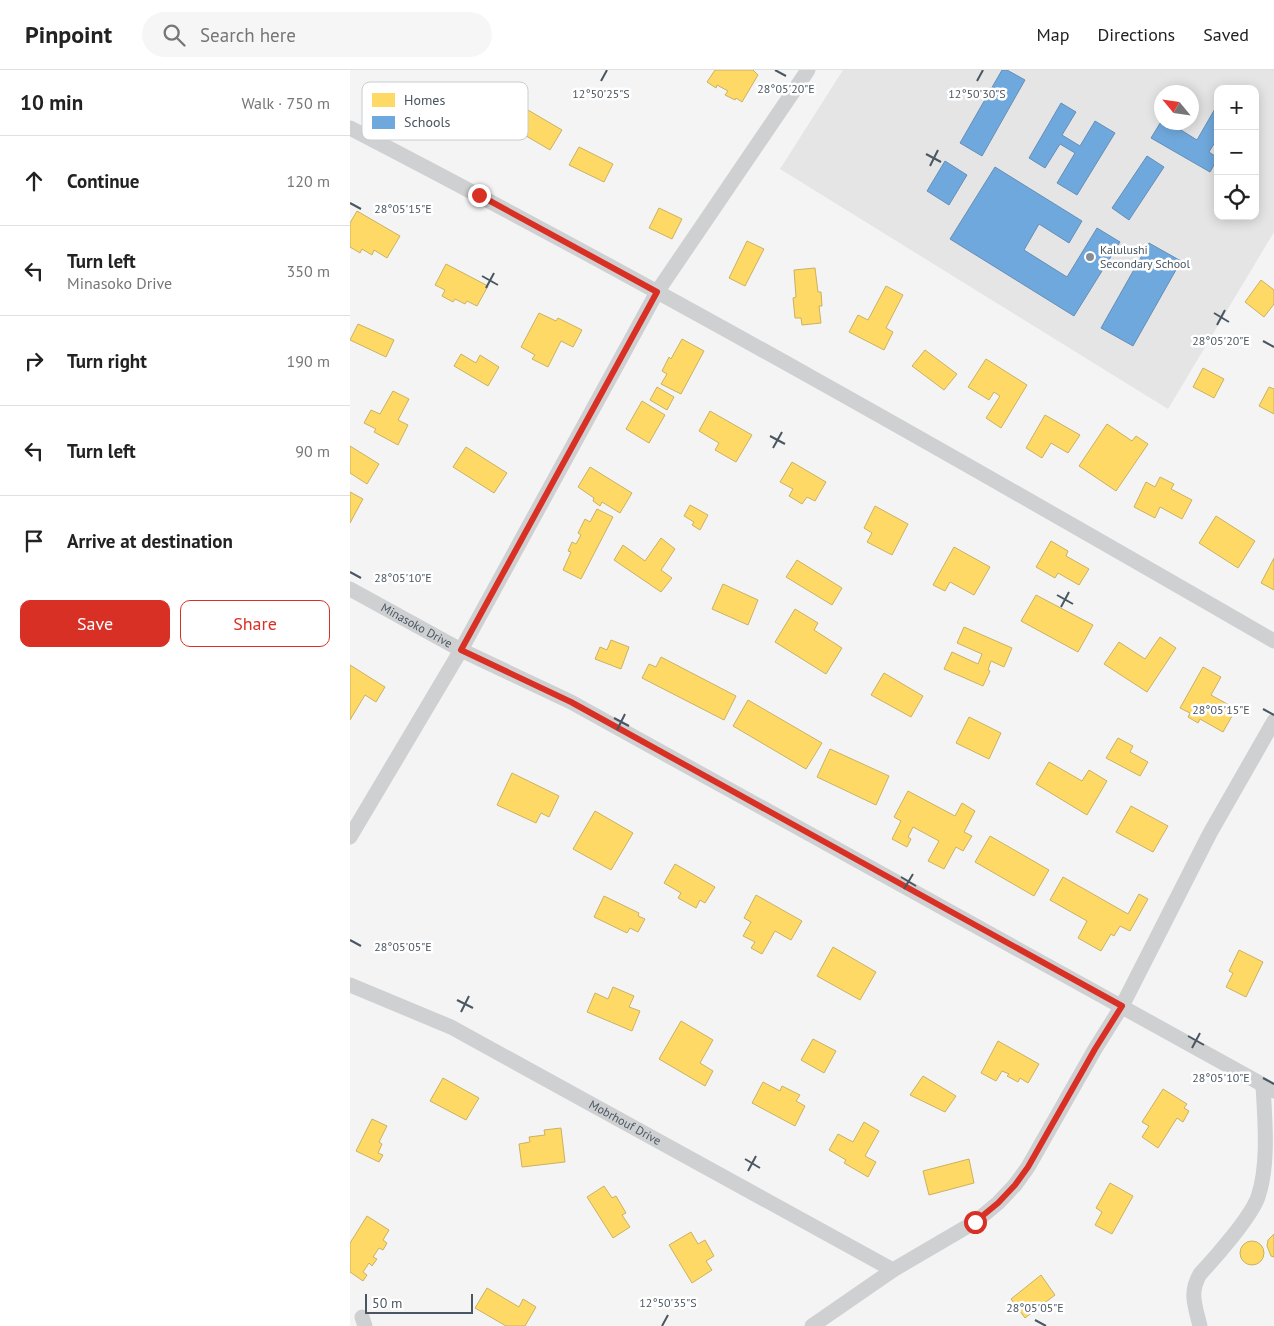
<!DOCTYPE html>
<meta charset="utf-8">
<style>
body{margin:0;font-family:"PT Sans",sans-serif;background:#f6f6f6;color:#222}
.controls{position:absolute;right:15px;top:15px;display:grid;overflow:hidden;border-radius:10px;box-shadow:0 2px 12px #0003}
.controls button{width:45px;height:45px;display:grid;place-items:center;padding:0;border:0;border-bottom:1px solid #e0e0e0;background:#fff;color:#222;font:25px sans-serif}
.compass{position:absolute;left:804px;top:15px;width:45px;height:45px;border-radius:50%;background:#fff;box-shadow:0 2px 12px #0003;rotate:299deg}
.scale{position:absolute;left:15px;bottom:12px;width:108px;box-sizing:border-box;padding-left:5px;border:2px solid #4a5661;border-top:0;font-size:14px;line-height:18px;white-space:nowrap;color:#4a5661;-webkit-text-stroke:4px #fff;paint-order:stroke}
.stop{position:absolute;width:15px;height:15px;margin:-11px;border:4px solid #d93025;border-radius:50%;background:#fff}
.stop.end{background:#d93025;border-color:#fff;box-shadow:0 1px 5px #0008}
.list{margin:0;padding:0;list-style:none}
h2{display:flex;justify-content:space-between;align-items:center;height:65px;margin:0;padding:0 20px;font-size:21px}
h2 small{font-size:16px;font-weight:400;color:#767676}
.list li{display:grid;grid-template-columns:32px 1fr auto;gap:15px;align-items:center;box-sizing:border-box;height:90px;padding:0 20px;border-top:1px solid #e0e0e0}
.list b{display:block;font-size:19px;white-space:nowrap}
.list p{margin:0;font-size:16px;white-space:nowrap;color:#767676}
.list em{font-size:16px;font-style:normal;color:#767676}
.actions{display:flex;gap:10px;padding:15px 20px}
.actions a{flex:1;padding:11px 0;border:1px solid #d93025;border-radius:10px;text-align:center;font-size:18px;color:#d93025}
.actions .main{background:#d93025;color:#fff}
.icon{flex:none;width:28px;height:28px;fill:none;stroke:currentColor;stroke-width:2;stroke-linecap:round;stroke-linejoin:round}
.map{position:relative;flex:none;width:924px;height:1256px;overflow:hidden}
header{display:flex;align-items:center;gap:30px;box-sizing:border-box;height:70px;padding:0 25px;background:#fff;border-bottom:1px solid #e0e0e0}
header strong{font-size:24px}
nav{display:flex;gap:28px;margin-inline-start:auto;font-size:18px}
.search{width:350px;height:45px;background:#f6f6f6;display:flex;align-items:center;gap:12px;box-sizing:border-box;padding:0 18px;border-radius:28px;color:#767676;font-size:19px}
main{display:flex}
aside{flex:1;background:#fff}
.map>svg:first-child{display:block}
.education{fill:#e6e5e6;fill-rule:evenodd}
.homes{fill:#ffd966;stroke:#c9b264}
.schools{fill:#6fa8dc;stroke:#648fb7}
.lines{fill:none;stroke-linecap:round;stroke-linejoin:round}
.minor{stroke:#ced0d2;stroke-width:15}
.route{stroke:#d93025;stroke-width:6}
.ticks{fill:none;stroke:#4a5661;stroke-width:2}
.poi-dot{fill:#868d94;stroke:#fff;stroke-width:2}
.labels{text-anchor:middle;stroke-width:5;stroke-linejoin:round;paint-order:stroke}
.poi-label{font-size:12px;fill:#4a5661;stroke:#fff;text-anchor:start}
.street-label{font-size:12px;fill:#4a5661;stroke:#fff}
.key{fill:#fff;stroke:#c9ccd0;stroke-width:1}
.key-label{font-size:14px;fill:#4a5661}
.ticks-label{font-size:12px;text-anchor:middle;fill:#4a5661;stroke:#fff;stroke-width:5;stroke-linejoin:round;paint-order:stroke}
</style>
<header>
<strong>Pinpoint</strong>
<div class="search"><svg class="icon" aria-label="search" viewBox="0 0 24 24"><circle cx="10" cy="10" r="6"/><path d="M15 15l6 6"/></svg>Search here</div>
<nav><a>Map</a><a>Directions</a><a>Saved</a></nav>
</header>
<main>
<aside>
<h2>10 min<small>Walk · 750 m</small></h2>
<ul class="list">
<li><svg class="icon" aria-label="ahead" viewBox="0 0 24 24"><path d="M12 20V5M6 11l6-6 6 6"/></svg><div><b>Continue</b></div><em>120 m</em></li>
<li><svg class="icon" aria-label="left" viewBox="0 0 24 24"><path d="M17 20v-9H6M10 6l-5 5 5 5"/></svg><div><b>Turn left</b><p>Minasoko Drive</p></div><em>350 m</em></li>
<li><svg class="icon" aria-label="right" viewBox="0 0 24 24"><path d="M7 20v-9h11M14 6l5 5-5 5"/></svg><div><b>Turn right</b></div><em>190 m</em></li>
<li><svg class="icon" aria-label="left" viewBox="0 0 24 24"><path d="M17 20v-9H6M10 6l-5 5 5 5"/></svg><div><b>Turn left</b></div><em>90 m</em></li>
<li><svg class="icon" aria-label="arrive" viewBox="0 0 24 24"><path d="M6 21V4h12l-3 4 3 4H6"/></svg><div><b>Arrive at destination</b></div></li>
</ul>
<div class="actions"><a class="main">Save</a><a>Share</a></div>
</aside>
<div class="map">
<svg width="924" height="1256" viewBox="0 0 924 1256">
<rect width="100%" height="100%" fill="#f4f4f4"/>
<path class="education" d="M493,0H924V162L818,339L430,99ZM868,19H905V146H868ZM812,22H842V52H812Z"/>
<g class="homes">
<polygon points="365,0 403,0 408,5 392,32 386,28 385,30 375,25 378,21 367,15 366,18 357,12"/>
<polygon points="178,40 212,60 200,80 166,60"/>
<polygon points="229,77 263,94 254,112 219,95"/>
<polygon points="309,138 332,149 322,169 299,158"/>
<polygon points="7,141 50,166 37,188 24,180 22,185 12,179 10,183 0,177 0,153"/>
<polygon points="397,171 414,179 395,216 379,208"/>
<polygon points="96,194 138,216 127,236 117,231 115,234 105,229 103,232 92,226 95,220 85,215"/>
<polygon points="465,198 468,222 471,222 472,236 469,236 471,253 452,255 451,248 445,248 443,228 446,227 444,200"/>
<polygon points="911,210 924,220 924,234 914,247 895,232"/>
<polygon points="536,216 553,225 536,258 543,262 534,280 499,262 508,245 518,250"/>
<polygon points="189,243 206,251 208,248 232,260 223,277 211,271 198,297 182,289 185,285 171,277"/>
<polygon points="8,254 44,270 36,287 0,270"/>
<polygon points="332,269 354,281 331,324 311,314 317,304 312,301 319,287 321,289"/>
<polygon points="575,280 607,304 594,320 562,296"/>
<polygon points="111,284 126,293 130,285 149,297 138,316 104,296"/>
<polygon points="636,289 677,315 651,358 636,348 650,326 644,322 639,330 618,317"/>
<polygon points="853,298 874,309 864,328 843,317"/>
<polygon points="307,317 324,327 317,340 300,330"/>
<polygon points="919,317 924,319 924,344 909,336"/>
<polygon points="43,321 59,329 48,350 58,355 48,375 24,362 26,359 14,353 21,340 30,344"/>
<polygon points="292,331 315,345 299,373 276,359"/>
<polygon points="360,341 402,365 386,392 365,380 369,373 349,361"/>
<polygon points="695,345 730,365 718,383 701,373 692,388 676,378"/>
<polygon points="757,354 782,371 786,366 798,374 766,421 729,396"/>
<polygon points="0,376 29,394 17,414 0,403"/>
<polygon points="116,377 157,403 144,423 103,397"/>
<polygon points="442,392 476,412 465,431 457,427 452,434 439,426 443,419 430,412"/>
<polygon points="240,397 282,423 270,443 252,432 250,436 243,431 244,428 228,417"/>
<polygon points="810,407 824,414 821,419 842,430 832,449 810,437 805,448 784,437 796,412 805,417"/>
<polygon points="0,422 13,429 0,453"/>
<polygon points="340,435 358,445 350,460 342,455 344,452 334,446"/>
<polygon points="525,436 558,454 542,485 517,472 522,463 514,458"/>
<polygon points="247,439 263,447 231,509 213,500 221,482 218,481 222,472 226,474 231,465 228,463 235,449 240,452"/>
<polygon points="866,446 905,471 888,498 849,473"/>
<polygon points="311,468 325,479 311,500 322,508 311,522 264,490 273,475 295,491"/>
<polygon points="701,471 718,481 716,486 739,499 729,515 708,503 705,508 686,497"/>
<polygon points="604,477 640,497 624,525 600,512 595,521 583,515"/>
<polygon points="924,488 924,520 911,513"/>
<polygon points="447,490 492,518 482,535 436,507"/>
<polygon points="373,514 408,530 398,555 362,539"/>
<polygon points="686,525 743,555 728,582 671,551"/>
<polygon points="445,539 468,553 464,560 492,578 476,604 425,572"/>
<polygon points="614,557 662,578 654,597 641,591 638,600 640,601 633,616 594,599 602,582 628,594 632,584 607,573"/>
<polygon points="810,567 826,578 797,622 754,594 769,572 795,589"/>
<polygon points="261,570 279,577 271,599 245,589 250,577 257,580"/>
<polygon points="311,587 386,626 374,650 292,608 299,594 306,597"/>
<polygon points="0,595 35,617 26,632 15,625 0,650"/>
<polygon points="853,597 871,607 861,625 886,639 873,662 850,649 848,653 838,647 840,643 830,638"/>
<polygon points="534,603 573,626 561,647 521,625"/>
<polygon points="398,630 472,673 456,699 383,656"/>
<polygon points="619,647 651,663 639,689 606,673"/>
<polygon points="768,668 783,676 780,682 798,692 790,706 756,688"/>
<polygon points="480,679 539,706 526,735 467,707"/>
<polygon points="699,692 732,711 739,700 757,711 737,745 686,714"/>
<polygon points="162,703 209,726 199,747 191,743 186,753 147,735"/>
<polygon points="558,721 605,746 612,733 625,741 614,762 622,766 613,781 606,777 594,799 578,791 589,771 563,757 558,767 561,769 557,777 542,769 551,751 544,747"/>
<polygon points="781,736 818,756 803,782 766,762"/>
<polygon points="245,741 283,763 261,800 223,779"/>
<polygon points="640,766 699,800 684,826 625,792"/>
<polygon points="325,794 365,817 355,833 350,830 346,838 328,828 331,823 314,813"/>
<polygon points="713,807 778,844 789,824 798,829 780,861 770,856 764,866 761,864 751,881 728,868 737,851 700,830"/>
<polygon points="406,825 452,851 441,870 425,861 412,884 401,878 405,872 393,866 401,852 394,848"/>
<polygon points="254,826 289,843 288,846 295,849 288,862 280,858 277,863 244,847"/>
<polygon points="483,877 526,902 510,930 467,906"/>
<polygon points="889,880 913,892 896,927 876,917 883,903 879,901"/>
<polygon points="263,917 284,926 279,937 290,941 282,961 237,942 245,923 258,929"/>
<polygon points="331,951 363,970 350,993 363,1001 355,1016 309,989"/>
<polygon points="463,969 486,981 474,1003 451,990"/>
<polygon points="648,971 689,994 678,1013 670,1008 668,1012 657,1006 659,1004 652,1001 646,1011 631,1003"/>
<polygon points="573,1006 606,1026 595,1042 560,1025"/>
<polygon points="93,1008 129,1028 116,1050 80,1031"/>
<polygon points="413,1012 430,1021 432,1016 450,1025 446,1031 455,1036 445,1056 402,1033"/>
<polygon points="813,1019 837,1034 834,1038 839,1041 833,1052 827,1048 808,1078 792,1067 799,1056 792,1052"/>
<polygon points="22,1049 37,1056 29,1072 32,1074 28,1083 33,1085 29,1092 6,1081"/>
<polygon points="514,1052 529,1061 515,1086 526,1092 518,1107 494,1093 496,1090 479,1080 488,1064 503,1072"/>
<polygon points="211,1058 215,1092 172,1097 169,1074 180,1072 179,1067 195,1065 194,1060"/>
<polygon points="619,1089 624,1113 579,1125 573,1101"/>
<polygon points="760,1113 783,1126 762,1164 745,1155 752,1142 746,1138"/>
<polygon points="254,1116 262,1128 266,1126 276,1143 272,1145 280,1157 263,1168 237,1127"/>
<polygon points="17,1146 39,1160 33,1170 37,1173 33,1180 29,1178 23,1187 27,1189 22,1196 19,1193 13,1202 17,1205 13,1211 0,1202 0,1173"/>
<polygon points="341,1162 348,1174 355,1170 364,1186 356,1191 362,1200 342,1213 319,1175"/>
<polygon points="924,1164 924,1187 921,1186 917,1176 918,1170"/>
<circle cx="902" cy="1183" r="12"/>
<polygon points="691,1205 705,1225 675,1248 661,1229"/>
<polygon points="137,1218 169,1237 173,1229 186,1237 175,1256 156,1256 125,1238"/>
</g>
<g class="schools">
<polygon points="652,0 657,0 675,10 632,86 610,73"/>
<polygon points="711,33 726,42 712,65 730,76 745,51 765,63 727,125 707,113 725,83 710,74 695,98 679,88"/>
<polygon points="866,37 868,38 868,67 859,82 868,88 860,102 801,68 812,50 812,52 818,52 847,70"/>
<polygon points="797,86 814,97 779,150 762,138"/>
<polygon points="595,91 617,105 599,135 577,121"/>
<polygon points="645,97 732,151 719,173 689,154 674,180 717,207 747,158 770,172 724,246 600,169"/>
<polygon points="799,173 831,191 783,276 751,258"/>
</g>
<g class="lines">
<g class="minor">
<path d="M0,58C313,220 619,395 924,571"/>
<path id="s1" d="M0,519L111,580L221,632L924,1021"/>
<polyline points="0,767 111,580 307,222 458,0"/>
<path id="s2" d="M0,915L101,957L543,1200"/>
<polyline points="12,1247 15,1256"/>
<polyline points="462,1256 543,1200 625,1152 648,1133 665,1115 678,1097 745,979 772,936 860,763 924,651"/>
<path d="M850,1256C845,1235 839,1223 850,1204C865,1188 901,1147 908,1127C919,1095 915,1050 913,1016"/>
</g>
</g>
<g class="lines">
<polyline class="route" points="129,125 307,222 111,580 221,632 772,936 745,979 678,1097 665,1115 648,1133 625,1152"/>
</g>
<path class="ticks" d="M425,0L436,6M251,11L257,0M627,11L633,0M576,84L591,92M580,96L588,80M0,133L11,139M132,206L148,215M136,218L144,203M864,243L879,252M867,255L875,240M913,271L924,277M420,366L435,374M423,378L432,362M0,502L11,508M707,525L723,534M711,537L719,522M913,639L924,645M264,648L279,656M267,660L275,644M551,807L566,816M554,819L563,804M0,870L11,876M107,930L123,938M111,942L119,926M838,966L854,975M842,978L850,963M913,1008L924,1014M395,1089L410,1098M398,1101L406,1086M685,1250L696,1256M312,1256L318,1245"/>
<circle class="poi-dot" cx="740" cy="187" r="5"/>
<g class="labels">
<g class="poi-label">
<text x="750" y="184">Kalulushi<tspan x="750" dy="14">Secondary School</tspan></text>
</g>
<g class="street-label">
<text dy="4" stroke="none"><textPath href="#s1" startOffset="76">Minasoko Drive</textPath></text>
<text dy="4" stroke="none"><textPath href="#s2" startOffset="308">Mobrhouf Drive</textPath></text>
</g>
</g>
<rect x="12" y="12" width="166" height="58" rx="8" class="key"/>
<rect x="22" y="23" width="23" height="14" fill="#ffd966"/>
<rect x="22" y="46" width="23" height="13" fill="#6fa8dc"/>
<g class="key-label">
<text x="54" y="35">Homes</text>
<text x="54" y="57">Schools</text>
</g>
<g class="ticks-label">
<text x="436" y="23">28°05'20"E</text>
<text x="251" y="28">12°50'25"S</text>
<text x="627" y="28">12°50'30"S</text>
<text x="53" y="143">28°05'15"E</text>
<text x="871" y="275">28°05'20"E</text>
<text x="53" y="512">28°05'10"E</text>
<text x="871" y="644">28°05'15"E</text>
<text x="53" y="881">28°05'05"E</text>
<text x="871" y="1012">28°05'10"E</text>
<text x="318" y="1237">12°50'35"S</text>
<text x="685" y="1242">28°05'05"E</text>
</g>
</svg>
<div class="controls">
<button>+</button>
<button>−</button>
<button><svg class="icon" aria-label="locate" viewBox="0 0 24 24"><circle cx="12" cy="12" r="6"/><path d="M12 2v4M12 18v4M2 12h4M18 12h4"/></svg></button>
</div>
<svg class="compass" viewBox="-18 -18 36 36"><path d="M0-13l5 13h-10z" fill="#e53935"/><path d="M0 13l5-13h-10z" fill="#767676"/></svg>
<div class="scale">50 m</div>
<div class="stop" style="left:625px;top:1152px"></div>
<div class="stop end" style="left:129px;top:125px"></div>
</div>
</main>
